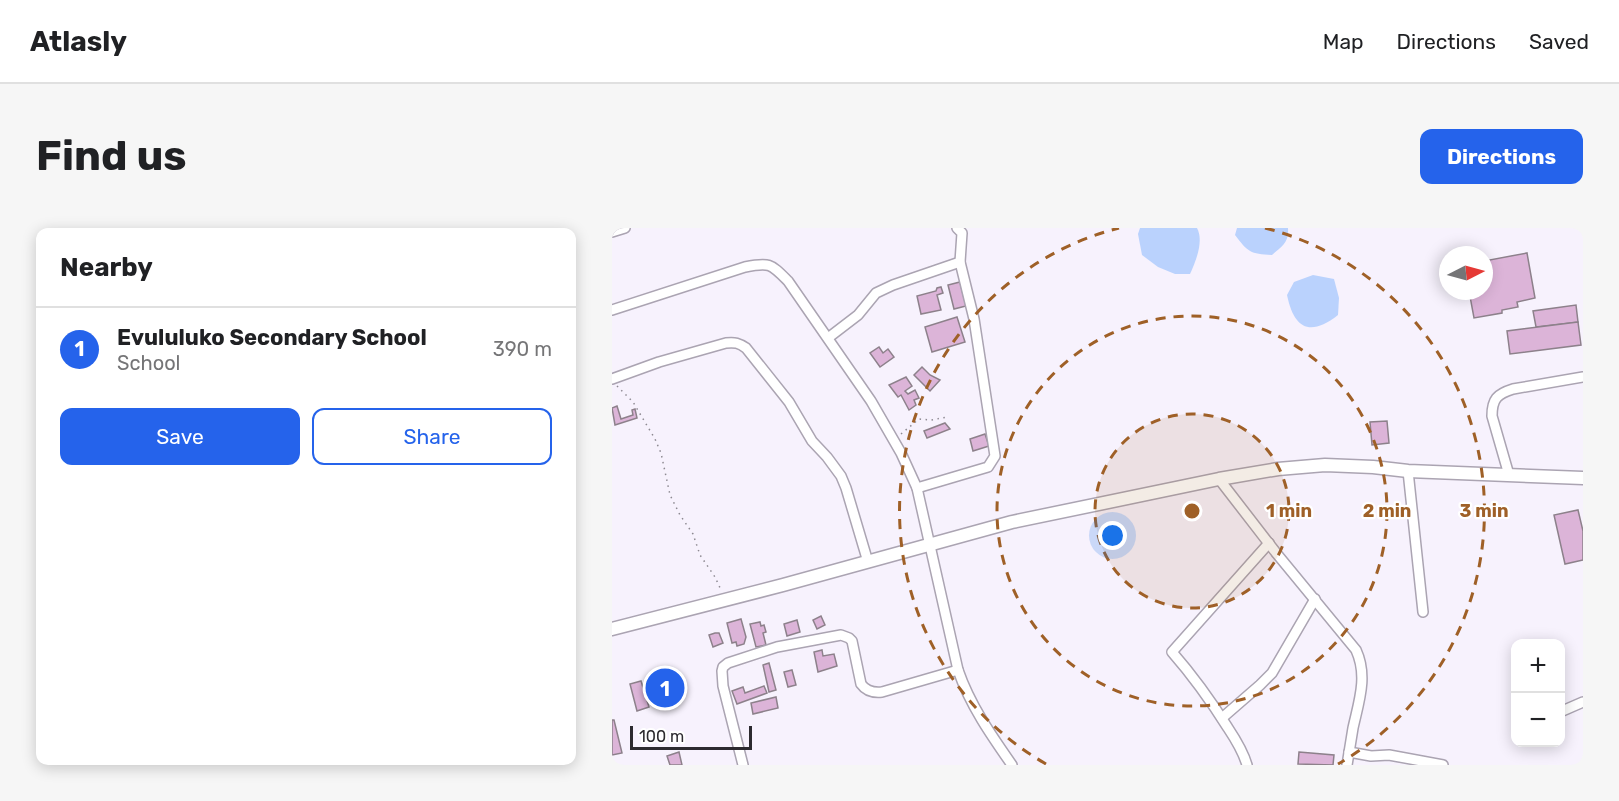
<!DOCTYPE html>
<meta charset="utf-8">
<style>
body{margin:0;font-family:Rubik,sans-serif;background:#f6f6f6;color:#202124}
.controls{position:absolute;right:18px;bottom:18px;display:grid;overflow:hidden;border-radius:12px;box-shadow:0 3px 15px #0003}
.controls button{width:54px;height:54px;display:grid;place-items:center;padding:0;border:0;border-bottom:2px solid #e0e0e0;background:#fff;color:#202124;font:30px sans-serif}
.compass{position:absolute;left:827px;top:18px;width:54px;height:54px;border-radius:50%;background:#fff;box-shadow:0 3px 15px #0003;rotate:84deg}
.scale{position:absolute;left:18px;bottom:15px;width:122px;box-sizing:border-box;padding-left:6px;border:3px solid #2c2a2f;border-top:0;font-size:16px;line-height:21px;white-space:nowrap;color:#2c2a2f;-webkit-text-stroke:4px #fff;paint-order:stroke}
.you{position:absolute;left:501px;top:308px;width:21px;height:21px;margin:-15px;border:4px solid #fff;border-radius:50%;background:#1a73e8;box-shadow:0 0 0 9px #1a73e833}
.badge{display:grid;place-items:center;width:39px;height:39px;border-radius:50%;background:#2563eb;color:#fff;font-size:20px;font-weight:700}
.pin{position:absolute;translate:-50% -50%;border:3px solid #fff;box-shadow:0 2px 6px #0006}
.list{margin:0;padding:0;list-style:none}
h2{display:flex;justify-content:space-between;align-items:center;height:78px;margin:0;padding:0 24px;font-size:26px}
h2 small{font-size:20px;font-weight:400;color:#757577}
.list li{display:grid;grid-template-columns:39px 1fr auto;gap:18px;align-items:center;box-sizing:border-box;height:84px;padding:0 24px;border-top:2px solid #e0e0e0}
.list b{display:block;font-size:22px;white-space:nowrap}
.list p{margin:0;font-size:20px;white-space:nowrap;color:#757577}
.list em{font-size:20px;font-style:normal;color:#757577}
.actions{display:flex;gap:12px;padding:18px 24px}
.actions a{flex:1;padding:14px 0;border:2px solid #2563eb;border-radius:12px;text-align:center;font-size:21px;color:#2563eb}
.actions .main{background:#2563eb;color:#fff}
.map{position:relative;flex:none;width:971px;height:537px;overflow:hidden;border-radius:12px}
header{display:flex;align-items:center;gap:36px;box-sizing:border-box;height:84px;padding:0 30px;background:#fff;border-bottom:2px solid #e0e0e0}
header strong{font-size:28px}
nav{display:flex;gap:33px;margin-inline-start:auto;font-size:21px}
.intro{display:flex;align-items:center;justify-content:space-between;box-sizing:border-box;height:144px;padding:0 36px}
h1{margin:0;font-size:42px}
.button{padding:15px 27px;border-radius:12px;background:#2563eb;color:#fff;font-size:21px;font-weight:700}
main{display:flex;gap:36px;padding:0 36px}
aside{flex:1;background:#fff;border-radius:12px;box-shadow:0 3px 15px #0003}
.map>svg:first-child{display:block}
.water{fill:#bad2fd}
.building{fill:#dcb4d8;stroke:#8d818b;stroke-width:1.5}
.lines{fill:none;stroke-linecap:round;stroke-linejoin:round}
.minor-casing{stroke:#aba4b2;stroke-width:12}
.major-casing{stroke:#aba4b2;stroke-width:15}
.path{stroke:#8e8a92;stroke-width:1.5;stroke-dasharray:1.5 4.5;stroke-linecap:butt}
.minor{stroke:#fff;stroke-width:9}
.major{stroke:#fff;stroke-width:12}
.ring{fill:none;stroke:#9f6027;stroke-width:3;stroke-dasharray:10 8}
.centre{fill:#9f6027;stroke:#fff;stroke-width:3}
.ring-label{font-size:18px;text-anchor:middle;font-weight:bold;fill:#9f6027;stroke:#fff;stroke-width:4.5;stroke-linejoin:round;paint-order:stroke}
</style>
<header>
<strong>Atlasly</strong>
<nav><a>Map</a><a>Directions</a><a>Saved</a></nav>
</header>
<div class="intro"><h1>Find us</h1><a class="button">Directions</a></div>
<main>
<aside>
<h2>Nearby<small></small></h2>
<ul class="list">
<li><span class="badge">1</span><div><b>Evululuko Secondary School</b><p>School</p></div><em>390 m</em></li>
</ul>
<div class="actions"><a class="main">Save</a><a>Share</a></div>
</aside>
<div class="map">
<svg width="971" height="537" viewBox="0 0 971 537">
<rect width="100%" height="100%" fill="#f7f2fd"/>
<g class="water">
<path d="M528,0H585C592,13 584,33 578,46H563L546,39L530,27L526,6Z"/>
<path d="M625,0H676C677,15 670,18 660,27C638,26 636,24 623,7Z"/>
<path d="M701,47L722,51L727,70L726,87C698,109 682,101 675,67L682,54Z"/>
</g>
<g class="building">
<polygon points="915,25 923,70 905,74 906,79 890,82 890,85 862,90 857,63 872,63 872,33"/>
<polygon points="348,54 354,78 342,81 336,57"/>
<polygon points="329,59 331,65 325,67 329,82 309,86 305,68 324,63 325,60"/>
<polygon points="964,77 966,94 924,99 921,83"/>
<polygon points="345,89 353,114 320,124 313,99"/>
<polygon points="966,94 969,117 898,126 895,103"/>
<polygon points="267,119 271,125 276,121 282,129 268,139 258,125"/>
<polygon points="310,139 318,147 328,152 318,163 302,147"/>
<polygon points="294,149 300,158 293,163 296,166 303,162 307,170 302,172 304,177 297,182 289,167 286,169 277,157"/>
<polygon points="5,178 9,191 21,187 20,182 23,181 25,190 3,197 0,180"/>
<polygon points="775,193 777,215 760,217 758,194"/>
<polygon points="333,195 338,201 315,210 312,203"/>
<polygon points="373,206 377,218 361,223 358,211"/>
<polygon points="966,282 971,303 971,332 953,336 942,287"/>
<polygon points="209,388 213,397 205,401 201,392"/>
<polygon points="129,391 134,409 132,416 125,418 124,414 120,415 115,395"/>
<polygon points="185,392 188,404 175,408 172,396"/>
<polygon points="148,394 149,398 152,397 154,404 151,405 154,417 144,419 138,396"/>
<polygon points="103,405 107,405 111,415 101,419 97,407"/>
<polygon points="210,422 211,428 222,426 225,438 206,444 202,424"/>
<polygon points="157,435 164,462 157,464 151,437"/>
<polygon points="180,442 184,457 176,459 172,444"/>
<polygon points="29,453 37,479 25,483 18,456"/>
<polygon points="152,458 155,465 125,476 120,463 131,459 133,465"/>
<polygon points="164,469 166,480 141,486 139,475"/>
<polygon points="0,492 2,492 10,525 0,527"/>
<polygon points="67,524 70,537 58,537 55,528"/>
<polygon points="687,524 722,527 721,537 686,536"/>
</g>
<g class="lines">
<g class="minor-casing">
<g id="minor">
<polyline points="0,4 13,0"/>
<path d="M0,82L133,39C158,34 159,36 176,53L259,173L289,225L305,260L346,442C358,477 379,507 400,537"/>
<polyline points="216,110 246,87 264,65 281,57 348,34"/>
<path d="M0,151L47,134L114,115C123,114 127,115 134,120L177,174L200,213L215,229L229,248L234,260L256,334"/>
<polyline points="796,243 811,384"/>
<path d="M897,247L880,188C880,171 885,166 901,161L971,149"/>
<path d="M607,251L665,326L744,422C756,448 747,473 741,500C739,512 737,525 735,537"/>
<polyline points="305,260 376,239 383,228 362,91 348,34 350,5 345,0"/>
<polyline points="948,484 971,474"/>
<polyline points="610,490 648,457 660,445 703,371"/>
<polyline points="737,524 759,528 777,527 831,537"/>
<path d="M131,537L111,458L110,443L111,439L116,435L165,419L229,407L237,410L240,413L249,456C254,463 261,465 270,464L346,442"/>
<path d="M635,537C631,523 624,512 616,500C599,473 581,448 560,424L657,315"/>
</g>
</g>
<g class="major-casing">
<polyline id="major" points="0,401 171,357 400,294 607,251 666,241 713,237 761,239 796,243 971,250"/>
</g>
<g class="path">
<polyline points="5,158 21,174 43,211 49,225 58,267 68,287 81,306 88,327 103,349 109,362"/>
<polyline points="289,206 307,191 319,192 336,189"/>
</g>
<use href="#minor" class="minor"/>
<use href="#major" class="major"/>
</g>
<circle cx="580" cy="283" r="97" fill="#9f6027" fill-opacity=".12"/>
<g class="ring">
<circle cx="580" cy="283" r="97"/>
<circle cx="580" cy="283" r="195"/>
<path d="M434 536A292 292 0 0 1 507 0M653 0A292 292 0 0 1 726 536"/>
</g>
<circle cx="580" cy="283" r="9" class="centre"/>
<g class="ring-label">
<text x="677" y="289">1 min</text>
<text x="775" y="289">2 min</text>
<text x="872" y="289">3 min</text>
</g>
</svg>
<div class="controls">
<button>+</button>
<button>−</button>
</div>
<svg class="compass" viewBox="-18 -18 36 36"><path d="M0-13l5 13h-10z" fill="#e53935"/><path d="M0 13l5-13h-10z" fill="#757577"/></svg>
<div class="scale">100 m</div>
<div class="you"></div>
<div class="pin badge" style="left:53px;top:460px">1</div>
</div>
</main>
